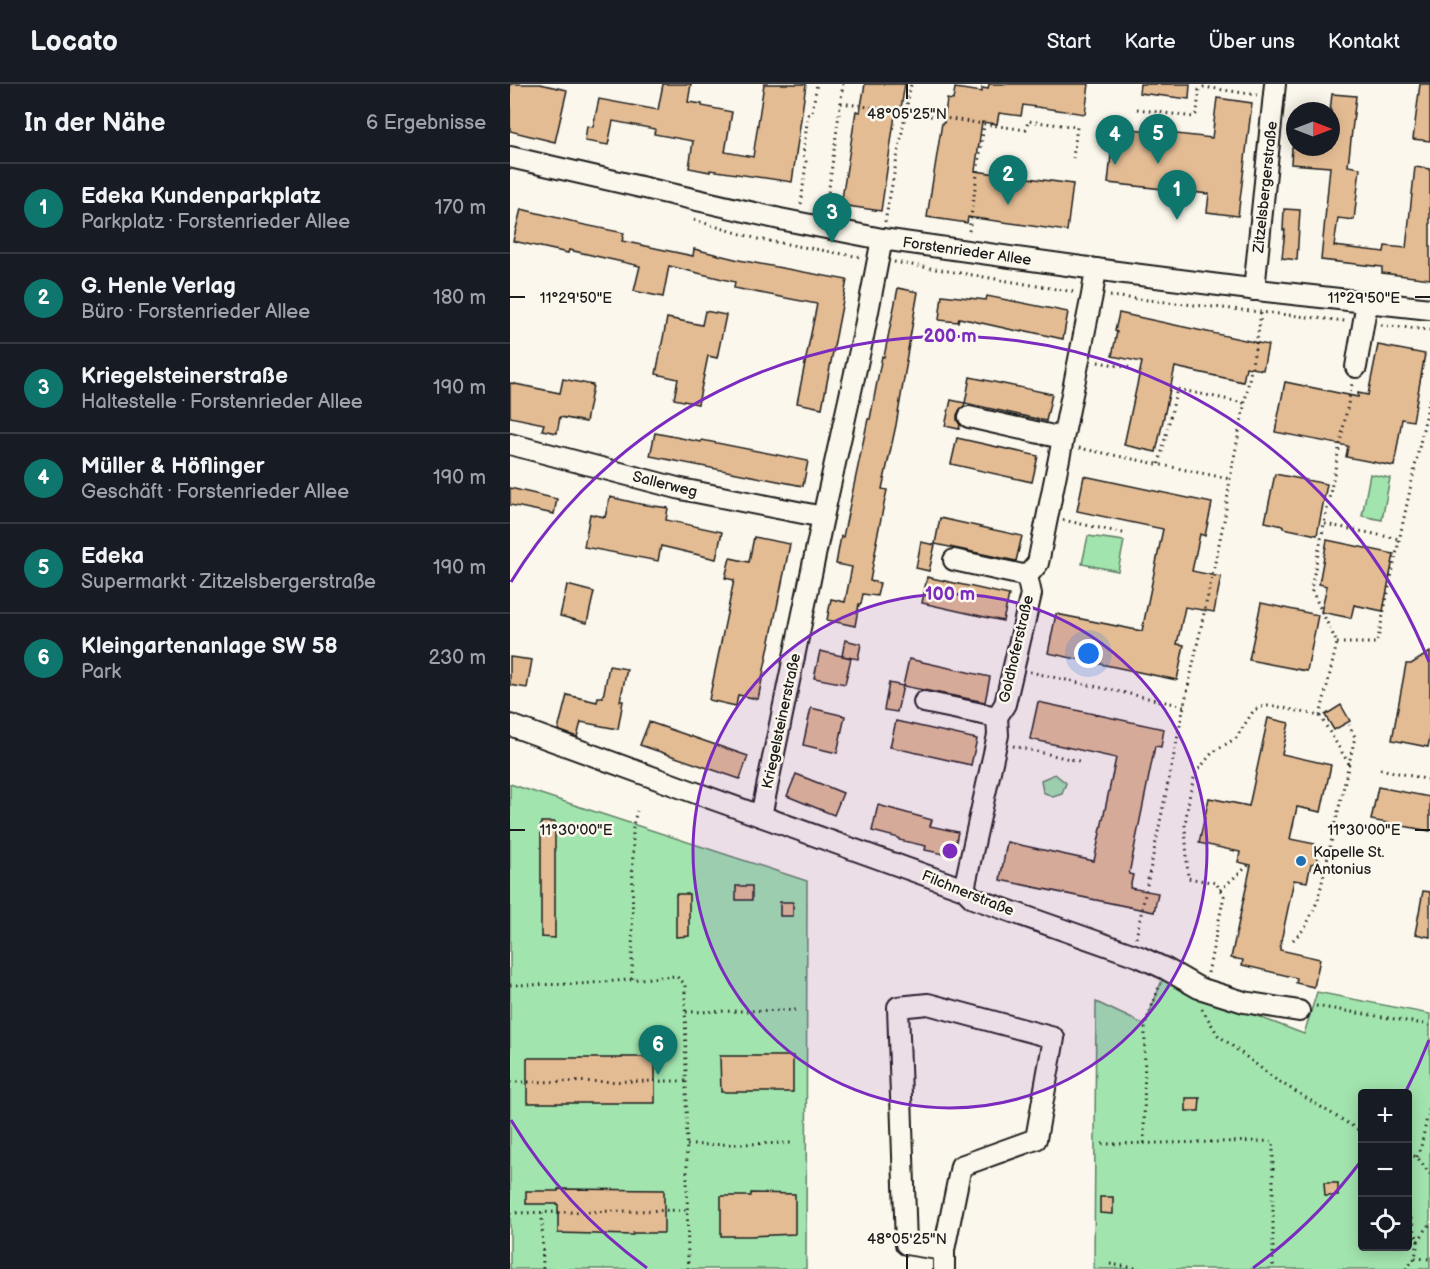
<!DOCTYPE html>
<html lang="de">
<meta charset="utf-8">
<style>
body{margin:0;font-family:"Balsamiq Sans",sans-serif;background:#20242c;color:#f1f3f6}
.controls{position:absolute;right:18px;bottom:18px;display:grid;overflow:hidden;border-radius:6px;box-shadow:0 3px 15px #0003}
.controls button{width:54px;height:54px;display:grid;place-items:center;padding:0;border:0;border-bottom:2px solid #363941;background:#171b24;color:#f1f3f6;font:30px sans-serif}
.compass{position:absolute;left:776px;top:18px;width:54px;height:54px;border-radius:50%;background:#171b24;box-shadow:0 3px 15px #0003;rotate:90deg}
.you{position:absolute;left:579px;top:570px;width:21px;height:21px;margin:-15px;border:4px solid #fff;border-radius:50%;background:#1a73e8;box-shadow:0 0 0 9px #1a73e833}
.badge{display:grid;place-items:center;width:39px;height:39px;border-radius:50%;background:#0f766e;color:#fff;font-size:20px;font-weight:700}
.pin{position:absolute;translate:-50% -50px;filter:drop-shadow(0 2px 3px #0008)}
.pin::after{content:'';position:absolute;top:32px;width:21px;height:18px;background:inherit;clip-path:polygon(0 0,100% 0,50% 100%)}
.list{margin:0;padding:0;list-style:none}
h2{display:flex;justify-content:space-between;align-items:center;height:78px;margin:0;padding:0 24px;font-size:26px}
h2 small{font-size:20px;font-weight:400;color:#9ea1a6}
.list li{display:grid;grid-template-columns:39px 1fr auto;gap:18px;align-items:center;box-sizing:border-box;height:90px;padding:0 24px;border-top:2px solid #363941}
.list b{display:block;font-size:22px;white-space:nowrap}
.list p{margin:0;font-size:20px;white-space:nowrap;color:#9ea1a6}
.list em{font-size:20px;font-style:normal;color:#9ea1a6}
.icon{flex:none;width:33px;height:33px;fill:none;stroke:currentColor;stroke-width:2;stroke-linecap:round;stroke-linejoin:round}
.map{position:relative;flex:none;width:920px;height:1185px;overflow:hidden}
header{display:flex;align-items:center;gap:36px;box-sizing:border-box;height:84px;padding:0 30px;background:#171b24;border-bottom:2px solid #363941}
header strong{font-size:28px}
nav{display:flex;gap:33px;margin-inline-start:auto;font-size:21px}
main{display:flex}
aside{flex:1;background:#171b24}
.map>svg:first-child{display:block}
.green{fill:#a2e4ae;stroke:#5f8065;stroke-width:1.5;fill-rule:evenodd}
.building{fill:#e3bc94;stroke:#1c1c1c;stroke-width:1.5}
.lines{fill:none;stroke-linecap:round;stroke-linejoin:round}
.minor-casing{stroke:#1c1c1c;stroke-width:24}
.path{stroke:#1c1c1c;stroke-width:3;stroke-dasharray:1.5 4.5;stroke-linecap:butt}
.minor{stroke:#fbf7ec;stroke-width:20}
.ticks{fill:none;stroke:#1c1c1c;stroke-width:2}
.ring{fill:none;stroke:#7b2cbf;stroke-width:3}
.poi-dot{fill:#1f6fb2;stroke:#fbf7ec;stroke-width:2}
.labels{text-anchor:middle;stroke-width:5;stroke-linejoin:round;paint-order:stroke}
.street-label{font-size:15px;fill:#1c1c1c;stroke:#fbf7ec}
.poi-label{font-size:15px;fill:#1c1c1c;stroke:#fbf7ec;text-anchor:start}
.ticks-label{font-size:15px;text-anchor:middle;fill:#1c1c1c;stroke:#fbf7ec;stroke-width:5;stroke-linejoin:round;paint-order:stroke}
.centre{fill:#7b2cbf;stroke:#fbf7ec;stroke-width:3}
.ring-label{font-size:18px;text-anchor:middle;font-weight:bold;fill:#7b2cbf;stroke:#fbf7ec;stroke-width:5;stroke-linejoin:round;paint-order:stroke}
</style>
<header>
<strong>Locato</strong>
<nav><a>Start</a><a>Karte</a><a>Über uns</a><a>Kontakt</a></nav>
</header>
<main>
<aside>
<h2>In der Nähe<small>6 Ergebnisse</small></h2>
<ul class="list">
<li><span class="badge">1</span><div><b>Edeka Kundenparkplatz</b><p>Parkplatz · Forstenrieder Allee</p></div><em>170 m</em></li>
<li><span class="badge">2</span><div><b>G. Henle Verlag</b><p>Büro · Forstenrieder Allee</p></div><em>180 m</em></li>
<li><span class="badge">3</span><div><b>Kriegelsteinerstraße</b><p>Haltestelle · Forstenrieder Allee</p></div><em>190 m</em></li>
<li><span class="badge">4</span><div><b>Müller &amp; Höflinger</b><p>Geschäft · Forstenrieder Allee</p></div><em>190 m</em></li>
<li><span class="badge">5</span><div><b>Edeka</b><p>Supermarkt · Zitzelsbergerstraße</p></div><em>190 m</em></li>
<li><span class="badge">6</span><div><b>Kleingartenanlage SW 58</b><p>Park</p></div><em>230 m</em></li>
</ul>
</aside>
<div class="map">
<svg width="920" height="1185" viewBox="0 0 920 1185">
<rect width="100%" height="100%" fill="#fbf7ec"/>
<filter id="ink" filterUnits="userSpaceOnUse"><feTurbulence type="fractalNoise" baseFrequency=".0167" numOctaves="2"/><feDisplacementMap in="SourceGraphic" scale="12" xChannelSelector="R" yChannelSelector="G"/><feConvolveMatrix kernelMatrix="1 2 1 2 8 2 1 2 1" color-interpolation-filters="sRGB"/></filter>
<g filter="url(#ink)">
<g class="green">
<polygon points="860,390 880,394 872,436 852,432"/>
<polygon points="578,452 614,457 608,487 572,480"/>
<polygon points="545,690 556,699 552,710 543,713 533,708 531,696"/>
<polygon points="0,700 297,797 296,1185 0,1185"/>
<path d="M652,896L794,950L807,908L920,930V1185H584L586,918L635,941ZM852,1010H898V1162H852Z"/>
</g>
<g class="building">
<polygon points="0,0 30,0 57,6 45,58 0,47"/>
<polygon points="153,0 181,0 178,18 192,20 192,22 222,28 215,68 243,73 254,0 296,0 282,98 200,86 200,88 179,84 183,57 144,50 145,45 103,37 98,61 75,57 77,42 83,43 89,15 148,26"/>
<polygon points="355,0 395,0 391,24 386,24 371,127 331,121 346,27 350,28"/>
<polygon points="479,0 579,0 575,30 513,21 511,32 489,29 487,40 472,38 465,87 563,100 557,147 458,133 457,139 417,133 432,39 434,39 437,15 443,16 445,4 472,8 472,4 478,5"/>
<polygon points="630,0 680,0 679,15 629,9"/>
<polygon points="910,0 920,0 920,57 903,55"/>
<polygon points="822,10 846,12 838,82 850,84 844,136 828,134 824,162 874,168 875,162 896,164 905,83 920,85 920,195 872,189 872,183 811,176 820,83 781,80 782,63 821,63 821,27 820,27"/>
<polygon points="707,14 742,19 728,132 697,128 699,110 598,99 604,43 702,54"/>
<polygon points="11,125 65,138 65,139 114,149 112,157 183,172 184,165 229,176 337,196 312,324 287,319 307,220 224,204 225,198 159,182 153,213 124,207 130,182 59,166 58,169 3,157"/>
<polygon points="774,125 790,126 787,176 772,174 775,146 773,146"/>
<polygon points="388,204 408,208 396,277 397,277 386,341 372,405 377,406 366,458 367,458 360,497 370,499 367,512 353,510 351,520 349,520 345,542 317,536 321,515 335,518 342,483 326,480 331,452 333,453 358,335 360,335 372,272 374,273"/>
<polygon points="432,211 476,216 477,212 558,228 553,255 512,246 512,248 449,234 448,238 429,236"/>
<polygon points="195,227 216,231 207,274 198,272 188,320 164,315 168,295 146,290 157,234 192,241"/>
<polygon points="609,229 758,261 753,286 736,283 733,298 665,283 646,368 614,361 632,278 602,272 607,248 605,247"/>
<polygon points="868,261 915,270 903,337 892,335 884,382 836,373 838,362 765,348 775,298 848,313 848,309 858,311"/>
<polygon points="460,293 542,310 536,337 455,319"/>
<polygon points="53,295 83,301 76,338 50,333 47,349 32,346 34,340 0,333 0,299 50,309"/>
<polygon points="441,316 455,319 454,322 450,325 447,331 447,336 450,341 449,345 435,342"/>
<polygon points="145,349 191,358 192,356 298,377 293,402 140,372"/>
<polygon points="447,354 528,372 522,398 441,380"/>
<polygon points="765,390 817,400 807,451 773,444 773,442 755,438"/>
<polygon points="574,392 702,419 695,452 690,450 682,487 711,493 704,528 675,523 667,560 674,561 667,596 538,569 546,530 632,547 644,489 653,445 567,427"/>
<polygon points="0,404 47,415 44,430 0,421"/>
<polygon points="100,413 130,420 158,424 156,436 212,448 206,475 151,462 148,477 74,463 80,430 95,433"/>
<polygon points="430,434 512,452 506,477 425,460"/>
<polygon points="244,453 280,460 248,615 228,611 226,622 199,616 224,496 215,494 220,474 239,478"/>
<polygon points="817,456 884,470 873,527 844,521 841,534 811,528 817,502 809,500"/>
<polygon points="411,458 425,461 419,487 406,484"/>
<polygon points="417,493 499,511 493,537 412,519"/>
<polygon points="57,501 84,508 77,539 50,532"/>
<polygon points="751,519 808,531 797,587 739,576"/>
<polygon points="335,556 351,560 348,575 332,572"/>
<polygon points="310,567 341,574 335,600 304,594"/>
<polygon points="920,568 920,653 918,663 882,656 896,580 901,580"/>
<polygon points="0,573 22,576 17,604 0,601"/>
<polygon points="399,575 480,593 475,618 393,602"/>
<polygon points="99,582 117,585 110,617 113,617 108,645 71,638 67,653 48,646 57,611 87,618 88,613 93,613"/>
<polygon points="379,599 393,602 387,628 374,626"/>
<polygon points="528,618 654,645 651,663 645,662 619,790 623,791 620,804 648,809 644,828 490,796 497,758 584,777 606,674 520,655"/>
<polygon points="831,621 840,637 824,646 815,631"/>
<polygon points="301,624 335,632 327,669 293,661"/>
<polygon points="758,634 779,639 772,670 821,681 811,728 787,723 780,755 805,760 803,770 810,777 801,780 797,798 784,796 770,862 770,866 810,875 804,903 786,899 787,894 732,881 733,876 721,874 741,781 728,778 730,768 689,759 699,714 739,722"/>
<polygon points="386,637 467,655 461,681 380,663"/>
<polygon points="139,638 238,672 230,695 130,661"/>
<polygon points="286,690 333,709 324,731 277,712"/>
<polygon points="868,703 920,713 920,747 861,736"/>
<polygon points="368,721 422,736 420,742 448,748 443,772 415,766 416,762 389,756 389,754 362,747"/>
<polygon points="31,738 45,738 45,854 31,853"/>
<rect x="226" y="802" width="16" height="14"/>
<polygon points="913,807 920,808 920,853 905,850"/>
<polygon points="166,810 179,810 179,852 166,853"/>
<rect x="270" y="818" width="13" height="14"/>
<polygon points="210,972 283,972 283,1008 211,1008"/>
<polygon points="112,973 145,973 145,1019 17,1019 17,974 112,974"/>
<polygon points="676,1014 690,1014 689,1027 676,1027"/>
<polygon points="814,1099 828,1099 828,1112 815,1112"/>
<polygon points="48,1105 154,1106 154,1149 123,1149 123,1151 48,1149 48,1120 16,1120 16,1107 48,1107"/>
<polygon points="241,1109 285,1110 285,1150 240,1152 211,1152 211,1112 241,1112"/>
<polygon points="590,1113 603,1113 603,1130 590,1129"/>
</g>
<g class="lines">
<g class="minor-casing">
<g id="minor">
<polyline points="0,73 270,135 372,155 607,188 756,207 920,225"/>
<polyline points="744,206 765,0"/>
<polyline points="846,283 857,218"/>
<polyline points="459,333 552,354"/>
<polyline points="0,360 171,405 313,433"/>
<polyline points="444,476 517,492"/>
<polyline points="414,618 487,633"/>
<polyline points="0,641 175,705 454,805 463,814 630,873 656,885 689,904 734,918 789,927"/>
<polyline points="251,732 313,433 353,253 372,155"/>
<polyline points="454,805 488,651 487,633 495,620 521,510 517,492 528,479 582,211 586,185"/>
<polyline points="434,1166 396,1160 388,923 418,920 544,954 526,1055 451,1082 434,1166 434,1185"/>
</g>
</g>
<g class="path">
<polyline points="331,19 516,46 518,37 567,43 563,74"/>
<polyline points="627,25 683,33 687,29 689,6 694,3 747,11"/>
<polyline points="291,120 296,78 293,71 298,31 302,28 307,0"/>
<polyline points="316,126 333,0"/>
<polyline points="184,136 248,155 350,173"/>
<polyline points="375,138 401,0"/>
<polyline points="459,147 474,41"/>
<polyline points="384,178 564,208"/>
<polyline points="600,212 835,237"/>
<polyline points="871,241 920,246"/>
<polyline points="588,278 622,284"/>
<polyline points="569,364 720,395"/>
<polyline points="649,380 667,305 734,319"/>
<polyline points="553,436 617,450"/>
<polyline points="815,440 889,455"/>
<polyline points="827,559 867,559 920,313"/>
<polyline points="520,588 674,622"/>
<polyline points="810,632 839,680"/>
<polyline points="503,662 573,678"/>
<polyline points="870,685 920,696"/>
<polyline points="710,806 740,780"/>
<polyline points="626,854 674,622 715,432 720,395 749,244 751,229"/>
<polyline points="783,856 795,844 808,816 845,653 839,641"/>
<polyline points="698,889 714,812 706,799 678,794 675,740 680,709 685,690 702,669 726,654 744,626 754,622 765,622 810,632 827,559 801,505 842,300"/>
<polyline points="122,895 123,741 127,727"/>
<polyline points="0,901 70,900 166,892 175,900 178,1185"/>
<polyline points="806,922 920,941"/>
<polyline points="692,925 708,951 765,995 852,1048"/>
<polyline points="176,928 288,926"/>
<polyline points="0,998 177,997"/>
<polyline points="634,1059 635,941 650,900"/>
<polyline points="592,1060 763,1057 763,1185"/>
<polyline points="177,1061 283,1059"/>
<polyline points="898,1070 907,1073 920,1090"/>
<polyline points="907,1073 911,1063 920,1019"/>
<polyline points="0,1129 177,1126"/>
<polyline points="32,1129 33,1185"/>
<polyline points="908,1157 920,1140"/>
<polyline points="905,1174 920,1175"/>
<polyline points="600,1180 631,1185"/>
<polyline points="896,1185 905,1174 908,1157 898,1125"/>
</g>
<use href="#minor" class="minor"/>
</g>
</g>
<path class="ticks" d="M397,0V15M0,213H15M905,213H920M0,746H15M905,746H920M397,1170V1185"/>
<circle cx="440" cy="767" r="257" fill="#7b2cbf" fill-opacity=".12"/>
<g class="ring">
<circle cx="440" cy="767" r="257"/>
<path d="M919 956A515 515 0 0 1 895 1009M851 1077A515 515 0 0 1 743 1184M137 1184A515 515 0 0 1 1 1036M1 498A515 515 0 0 1 919 578"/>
</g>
<circle class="poi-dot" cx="791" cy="777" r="6"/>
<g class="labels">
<g class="street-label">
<text transform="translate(755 103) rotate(-84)" y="5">Zitzelsbergerstraße</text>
<text transform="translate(457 167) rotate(8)" y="5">Forstenrieder Allee</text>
<text transform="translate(155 400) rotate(14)" y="5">Sallerweg</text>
<text transform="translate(506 565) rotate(-77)" y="5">Goldhoferstraße</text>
<text transform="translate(271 637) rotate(-78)" y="5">Kriegelsteinerstraße</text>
<text transform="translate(458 809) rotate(22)" y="5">Filchnerstraße</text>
</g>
<g class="poi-label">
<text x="803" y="773">Kapelle St.<tspan x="803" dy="17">Antonius</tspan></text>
</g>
</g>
<g class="ticks-label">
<text x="397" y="35">48°05'25"N</text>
<text x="854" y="219">11°29'50"E</text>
<text x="66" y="219">11°29'50"E</text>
<text x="66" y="751">11°30'00"E</text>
<text x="854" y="751">11°30'00"E</text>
<text x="397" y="1160">48°05'25"N</text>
</g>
<circle cx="440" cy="767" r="9" class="centre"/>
<g class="ring-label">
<text x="440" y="258">200 m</text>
<text x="440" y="516">100 m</text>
</g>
</svg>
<div class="controls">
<button>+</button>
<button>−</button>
<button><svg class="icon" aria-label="locate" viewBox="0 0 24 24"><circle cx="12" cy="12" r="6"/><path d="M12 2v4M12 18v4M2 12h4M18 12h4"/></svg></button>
</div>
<svg class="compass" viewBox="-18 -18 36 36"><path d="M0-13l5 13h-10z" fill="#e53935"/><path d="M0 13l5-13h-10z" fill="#9ea1a6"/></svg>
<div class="you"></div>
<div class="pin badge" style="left:667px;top:136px">1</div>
<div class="pin badge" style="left:498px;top:121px">2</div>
<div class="pin badge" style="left:322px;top:159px">3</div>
<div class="pin badge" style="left:605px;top:81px">4</div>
<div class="pin badge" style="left:648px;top:80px">5</div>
<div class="pin badge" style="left:148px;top:991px">6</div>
</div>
</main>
